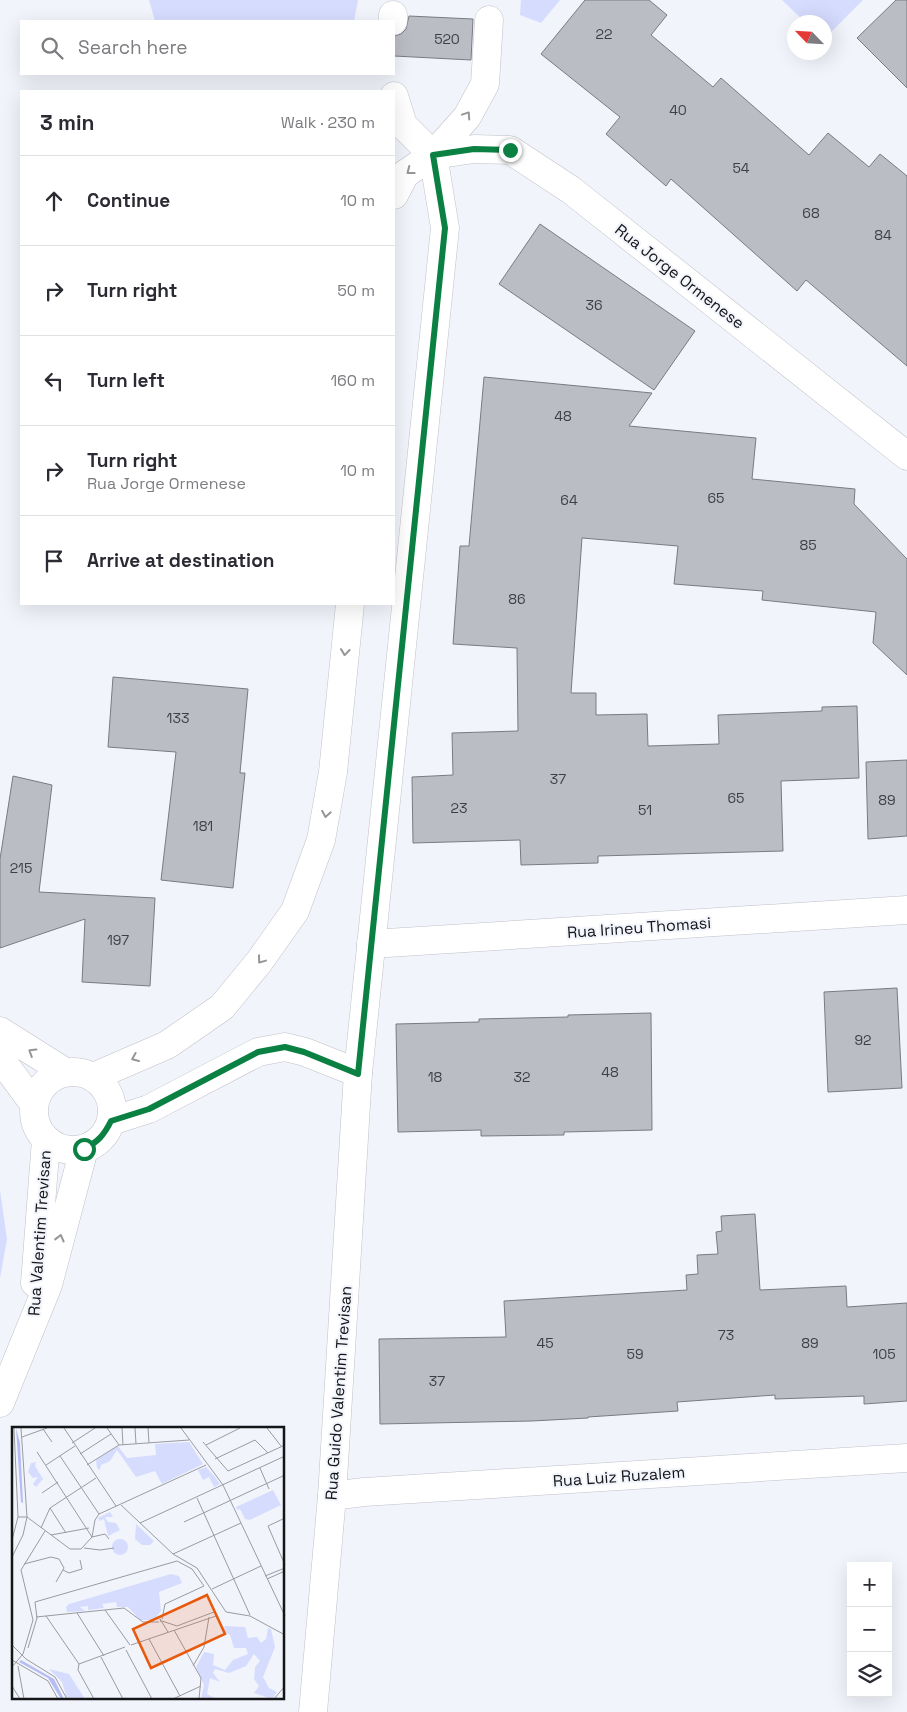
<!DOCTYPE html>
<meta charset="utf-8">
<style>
body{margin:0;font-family:"Space Grotesk",sans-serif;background:#f2f2f3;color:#2b2b33}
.controls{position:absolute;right:15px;bottom:15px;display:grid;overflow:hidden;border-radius:0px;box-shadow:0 5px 20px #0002}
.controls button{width:45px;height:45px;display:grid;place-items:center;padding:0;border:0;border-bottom:1px solid #e1e1e2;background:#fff;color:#2b2b33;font:25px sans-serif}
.compass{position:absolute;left:787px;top:15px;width:45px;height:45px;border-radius:50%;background:#fff;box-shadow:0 5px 20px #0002;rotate:295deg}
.stop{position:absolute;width:15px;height:15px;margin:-11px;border:4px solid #0b8043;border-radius:50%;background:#fff}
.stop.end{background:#0b8043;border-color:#fff;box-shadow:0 1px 5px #0008}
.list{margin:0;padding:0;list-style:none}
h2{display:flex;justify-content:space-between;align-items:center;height:65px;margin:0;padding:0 20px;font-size:21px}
h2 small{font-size:16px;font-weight:400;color:#7c7c81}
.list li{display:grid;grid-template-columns:32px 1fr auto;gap:15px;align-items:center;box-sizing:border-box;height:90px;padding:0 20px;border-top:1px solid #e1e1e2}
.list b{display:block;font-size:19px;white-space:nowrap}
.list p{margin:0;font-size:16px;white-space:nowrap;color:#7c7c81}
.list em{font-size:16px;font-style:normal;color:#7c7c81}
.icon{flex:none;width:28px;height:28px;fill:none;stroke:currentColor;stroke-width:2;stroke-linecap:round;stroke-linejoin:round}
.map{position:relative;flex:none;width:907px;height:1712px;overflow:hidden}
.search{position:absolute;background:#fff;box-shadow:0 5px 20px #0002;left:20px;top:20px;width:375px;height:55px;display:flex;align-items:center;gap:12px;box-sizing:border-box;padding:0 18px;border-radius:0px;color:#7c7c81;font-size:19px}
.panel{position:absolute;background:#fff;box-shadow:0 5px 20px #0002;left:20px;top:90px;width:375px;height:515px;border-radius:0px}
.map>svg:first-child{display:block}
.green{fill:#d6dcfe}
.building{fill:#bbbdc4;stroke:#7a7b82}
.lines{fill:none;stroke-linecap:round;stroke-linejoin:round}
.minor-casing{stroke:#c0c1c9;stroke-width:29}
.minor{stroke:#fff;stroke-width:28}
.oneway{stroke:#969697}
.route{stroke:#0b8043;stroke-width:6}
.labels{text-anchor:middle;stroke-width:4;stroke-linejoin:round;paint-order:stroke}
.number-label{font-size:14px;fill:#3e3f43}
.street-label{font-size:16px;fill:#151518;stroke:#f2f4fc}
.inset-road{fill:none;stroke:#9a9ba1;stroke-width:1}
.view{fill:#e8590c;fill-opacity:0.15;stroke:#e8590c;stroke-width:2.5}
.inset-edge{fill:none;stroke:#151518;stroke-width:2.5}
</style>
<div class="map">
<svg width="907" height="1712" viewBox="0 0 907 1712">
<rect width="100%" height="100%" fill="#f2f4fc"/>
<g class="green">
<polygon points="149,0 358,0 354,21 155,21"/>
<polygon points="521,0 560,0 541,23 520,15"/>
<polygon points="782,0 863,0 825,38 824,22 805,22"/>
<polygon points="0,1190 7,1239 0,1278"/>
</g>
<g class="building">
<polygon points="585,0 649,0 667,15 651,35 713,87 721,78 809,155 828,133 869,167 880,154 907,176 907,366 806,280 797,291 671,179 666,186 606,134 620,117 541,54"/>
<polygon points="896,0 907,0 907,88 857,38"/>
<polygon points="409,16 473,19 471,60 394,56 394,36 401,34 406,29"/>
<polygon points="540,224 695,331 654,390 499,284"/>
<polygon points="484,377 652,393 629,426 756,438 752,479 855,489 854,504 907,559 907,675 873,643 876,612 762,600 763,591 674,584 678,546 582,538 571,693 596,693 596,715 647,714 648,746 719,744 718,715 822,711 822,707 857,706 859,778 781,781 783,851 598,856 598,863 521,865 520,840 413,843 412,777 453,775 452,733 518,731 517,648 453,644 460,546 469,546"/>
<polygon points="113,677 248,689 240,773 245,773 233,888 161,880 176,752 108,747"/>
<polygon points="907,760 907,836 868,839 866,762"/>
<polygon points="13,776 52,785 39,892 155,898 150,986 82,982 85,919 0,948 0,859"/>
<polygon points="897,988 902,1088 828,1092 824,992"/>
<polygon points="651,1013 652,1130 564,1132 564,1135 481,1136 481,1130 398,1132 396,1024 479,1022 479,1019 568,1017 568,1015"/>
<polygon points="755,1214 760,1290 846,1286 847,1307 907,1303 907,1401 864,1404 864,1396 775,1399 775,1395 677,1402 678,1411 588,1417 588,1418 532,1421 380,1424 379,1339 506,1337 504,1301 687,1290 686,1275 698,1274 697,1255 718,1254 716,1232 722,1231 721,1216"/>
</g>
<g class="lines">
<g class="minor-casing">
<g id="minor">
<polyline points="393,21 393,15"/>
<polyline points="394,96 403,125 433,155 405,174 394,195"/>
<polyline points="433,155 474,149 510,150 571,190 907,456"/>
<polyline points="371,944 907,910"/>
<polyline points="0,1031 65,1072"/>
<polyline points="0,1058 34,1104"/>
<circle cx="73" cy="1111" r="39"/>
<polyline points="93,1077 167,1045 222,1007 259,962 295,911 321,840 333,772 350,604"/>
<polyline points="111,1121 149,1109 258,1052 285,1047 305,1052 358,1073"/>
<polyline points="35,1283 46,1140"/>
<polyline points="0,1403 48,1285 84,1149"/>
<polyline points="332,1496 364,1492 907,1458"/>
<polyline points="313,1712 332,1496 358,1073 445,228 433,155 467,117 485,84 489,20"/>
</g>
</g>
<use href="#minor" class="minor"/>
</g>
<defs><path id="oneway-chevron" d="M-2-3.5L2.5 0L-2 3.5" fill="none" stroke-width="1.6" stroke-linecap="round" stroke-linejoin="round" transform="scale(1.25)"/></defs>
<g class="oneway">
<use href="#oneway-chevron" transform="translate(467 115) rotate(-56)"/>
<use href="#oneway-chevron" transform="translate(410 171) rotate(142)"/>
<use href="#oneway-chevron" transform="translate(345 652) rotate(96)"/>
<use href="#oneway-chevron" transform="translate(326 814) rotate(100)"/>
<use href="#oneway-chevron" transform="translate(261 960) rotate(127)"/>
<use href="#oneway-chevron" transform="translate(32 1052) rotate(-148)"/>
<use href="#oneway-chevron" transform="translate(135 1058) rotate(157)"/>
<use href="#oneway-chevron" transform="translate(60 1238) rotate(-76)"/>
</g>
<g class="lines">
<path class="route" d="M84,1149C98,1142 104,1135 111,1121L149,1109L258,1052L285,1047L304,1052L358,1074L445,228L433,155L474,149L510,150"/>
</g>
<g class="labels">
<g class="number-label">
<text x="604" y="39">22</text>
<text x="447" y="44">520</text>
<text x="678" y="115">40</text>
<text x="741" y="173">54</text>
<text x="811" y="218">68</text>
<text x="883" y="240">84</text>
<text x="594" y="310">36</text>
<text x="563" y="421">48</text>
<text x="716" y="503">65</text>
<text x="569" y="505">64</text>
<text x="808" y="550">85</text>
<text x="517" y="604">86</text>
<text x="178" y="723">133</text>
<text x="558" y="784">37</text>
<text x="736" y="803">65</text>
<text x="887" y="805">89</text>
<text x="459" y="813">23</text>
<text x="645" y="815">51</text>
<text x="203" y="831">181</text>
<text x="21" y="873">215</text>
<text x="118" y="945">197</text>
<text x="863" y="1045">92</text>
<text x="610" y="1077">48</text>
<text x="435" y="1082">18</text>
<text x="522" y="1082">32</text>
<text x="726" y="1340">73</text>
<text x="545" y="1348">45</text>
<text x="810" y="1348">89</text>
<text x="635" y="1359">59</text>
<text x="884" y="1359">105</text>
<text x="437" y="1386">37</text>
</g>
<g class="street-label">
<text transform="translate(680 276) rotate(38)" y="6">Rua Jorge Ormenese</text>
<text transform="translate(639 927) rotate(-4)" y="6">Rua Irineu Thomasi</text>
<text transform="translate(39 1233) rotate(-86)" y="6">Rua Valentim Trevisan</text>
<text transform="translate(338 1393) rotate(-86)" y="6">Rua Guido Valentim Trevisan</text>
<text transform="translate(619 1476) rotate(-4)" y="6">Rua Luiz Ruzalem</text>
</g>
</g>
<g transform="translate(12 1427)">
<rect width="272" height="272" fill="#f2f4fc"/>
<path d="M177,15L191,37L150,57L143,44L124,50L105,23L98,34L89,38L88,43L85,41L84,33L106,19L115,31L144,28L143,17ZM24,35L23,39L31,52L24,60L21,57L26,50L21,51L16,45L19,36ZM194,40L203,50L208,57L202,60L197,50L191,53L186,43ZM261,63L269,78L238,93L233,92L228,82L225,83L224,80ZM98,85L101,90H93L96,95L104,96L108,103L96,109L92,92L88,94L86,91ZM124,97L142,114L138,118H130L123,112ZM100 120a8 8 0 1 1 16 0a8 8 0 1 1-16 0ZM159,147L167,149L170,156L147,165L149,184L142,193H128L116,180H105L104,175L90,177L92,181L76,183V179L68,180L73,184L55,185L54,180L57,177ZM213,199L233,200L236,211L245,210L249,216L254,212L256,201L259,202L263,220L251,250L257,261L265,265L260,272L242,266L247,259L242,252L243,240L248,234L242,227L234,239L217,246L203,242L201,246L208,255L198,251L195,267L204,272H189L192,258L184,240L192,225L202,227L201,238L213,243L221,233L236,227L234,221H222L218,208L210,204ZM37,242L57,247L73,272H55L50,255Z" fill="#d6dcfe"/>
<path d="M4,1L8,16L11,76L9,75ZM9,233L42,252L52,272H49L36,251L7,235Z" fill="#b5bdf4"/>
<path class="inset-road" d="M52,1L104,79M95,1L107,18M110,1L111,18M123,1L124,17M136,1L137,16M169,1L211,58L273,189M255,1L269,19M31,2L40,15M10,10L35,1M191,15L216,44L273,18M60,16L83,1M194,18L228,1M25,25L80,110M68,27L99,7M48,29L87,87M203,32L243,13L256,26M34,38L63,19M75,38L107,18L177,13M248,41L257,62M30,66L46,55M185,71L238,188M109,78L161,127L185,141L214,185L238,189L273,208M38,81L54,106M6,90H15L58,122H69L80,110L83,93L87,87L194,38M273,91L256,99L273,138M172,95L273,48M128,96L273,29M29,101L38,81L84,51M39,108L77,101M80,110L93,107L97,112M0,113L6,90L2,1M72,121L88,123L102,121M161,127L229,96M0,130L11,108L15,90L9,1M12,137L39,130L47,132L52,141L44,155M51,143L57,146L70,142L68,133M253,149L273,141M255,152L273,144M200,162L249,139M93,183L118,218M65,186L92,229M34,189L67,237M24,190L112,181L131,195H147M150,194L165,199L202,185M149,195L148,192L156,205M162,203L189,251L187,272M137,212L168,269M0,218L14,232L43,250L55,272M119,218L204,189M16,221L25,191L23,175L165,134L180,142L192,159L153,177L150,192M114,223L140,272M89,230L111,272M0,233L36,254L46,272M67,237L113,220M67,237L66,243L82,272M6,239L12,272M181,239L192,220L197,190M0,240L11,227L21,193L9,143L33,104M0,259L8,272M161,272L189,259M262,272L273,259"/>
<path class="view" d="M195,168L213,207L139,241L121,202Z"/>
<rect width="272" height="272" class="inset-edge"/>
</g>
</svg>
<div class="controls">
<button>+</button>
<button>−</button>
<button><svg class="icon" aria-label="layers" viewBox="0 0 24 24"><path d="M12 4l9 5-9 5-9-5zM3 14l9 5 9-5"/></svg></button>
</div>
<svg class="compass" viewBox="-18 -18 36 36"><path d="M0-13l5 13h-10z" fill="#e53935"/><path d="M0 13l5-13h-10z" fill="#7c7c81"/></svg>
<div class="stop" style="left:84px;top:1149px"></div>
<div class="stop end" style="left:510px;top:150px"></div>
<div class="search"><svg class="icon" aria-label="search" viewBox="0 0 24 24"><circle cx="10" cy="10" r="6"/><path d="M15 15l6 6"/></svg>Search here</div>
<section class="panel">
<h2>3 min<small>Walk · 230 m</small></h2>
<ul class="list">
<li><svg class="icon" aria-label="ahead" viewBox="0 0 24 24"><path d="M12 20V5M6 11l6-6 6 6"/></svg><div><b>Continue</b></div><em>10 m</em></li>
<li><svg class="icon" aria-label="right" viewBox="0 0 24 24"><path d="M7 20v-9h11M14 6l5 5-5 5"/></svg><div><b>Turn right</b></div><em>50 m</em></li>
<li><svg class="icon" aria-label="left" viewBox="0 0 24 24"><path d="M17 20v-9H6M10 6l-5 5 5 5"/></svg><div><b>Turn left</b></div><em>160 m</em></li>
<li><svg class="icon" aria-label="right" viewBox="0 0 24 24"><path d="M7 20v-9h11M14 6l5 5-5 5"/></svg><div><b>Turn right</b><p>Rua Jorge Ormenese</p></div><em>10 m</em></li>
<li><svg class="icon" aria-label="arrive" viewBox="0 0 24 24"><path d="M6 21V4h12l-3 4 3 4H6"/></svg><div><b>Arrive at destination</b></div></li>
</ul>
</section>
</div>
